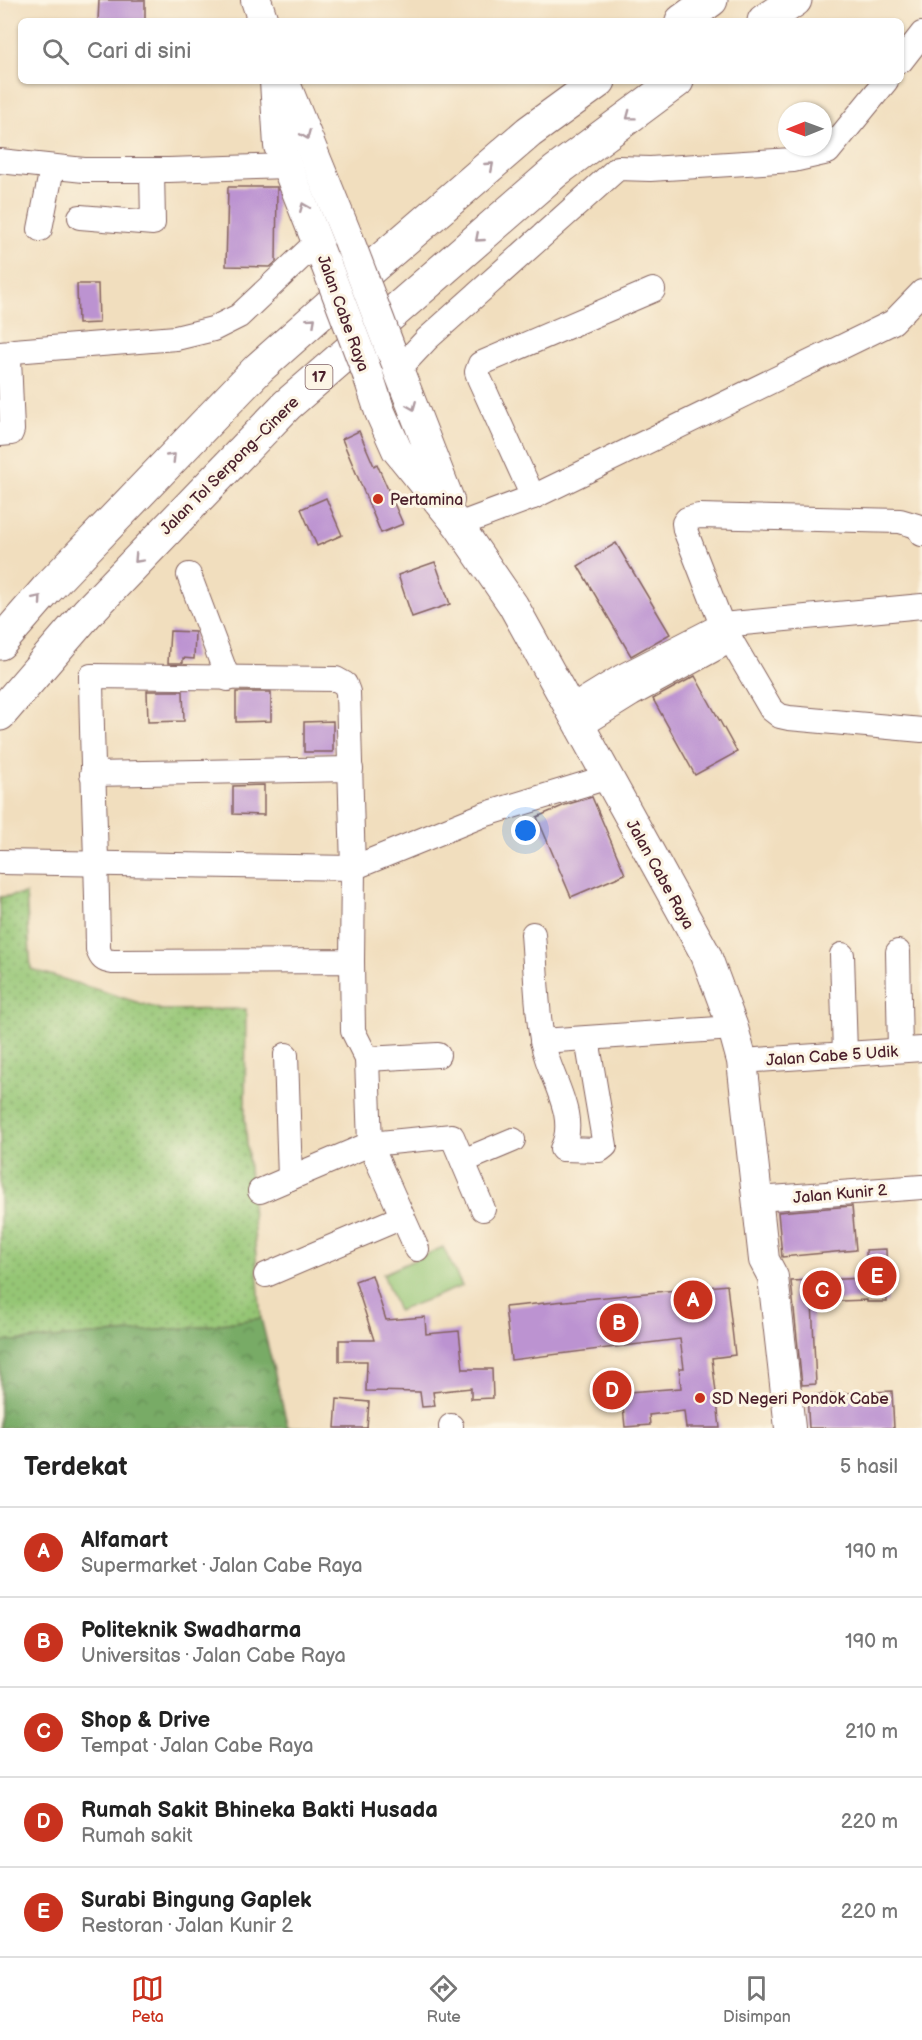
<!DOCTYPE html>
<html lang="id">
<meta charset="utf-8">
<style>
body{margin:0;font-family:"Balsamiq Sans",sans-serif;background:#f6f6f6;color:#222}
.compass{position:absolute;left:778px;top:102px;width:54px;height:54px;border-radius:50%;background:#fff;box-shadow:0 2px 4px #0004;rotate:269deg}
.you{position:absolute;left:526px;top:831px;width:21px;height:21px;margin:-15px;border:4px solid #fff;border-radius:50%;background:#1a73e8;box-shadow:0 0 0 9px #1a73e833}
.badge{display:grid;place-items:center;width:39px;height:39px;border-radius:50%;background:#c8321e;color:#fff;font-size:20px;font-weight:700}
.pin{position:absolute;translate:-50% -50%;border:3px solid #fff;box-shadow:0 2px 6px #0006}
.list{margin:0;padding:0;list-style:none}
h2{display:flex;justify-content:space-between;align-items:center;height:78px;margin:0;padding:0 24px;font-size:26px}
h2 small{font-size:20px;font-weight:400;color:#767676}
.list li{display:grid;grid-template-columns:39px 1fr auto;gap:18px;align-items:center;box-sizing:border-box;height:90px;padding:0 24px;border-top:2px solid #e0e0e0}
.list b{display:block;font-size:22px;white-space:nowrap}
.list p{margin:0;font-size:20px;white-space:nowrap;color:#767676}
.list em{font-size:20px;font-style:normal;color:#767676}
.icon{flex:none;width:33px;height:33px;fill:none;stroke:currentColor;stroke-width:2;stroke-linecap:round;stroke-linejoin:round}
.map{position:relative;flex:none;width:922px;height:1428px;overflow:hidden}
.search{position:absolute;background:#fff;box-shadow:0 2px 4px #0004;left:18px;right:18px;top:18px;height:66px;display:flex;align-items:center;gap:15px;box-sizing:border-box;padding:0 21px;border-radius:9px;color:#767676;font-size:22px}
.sheet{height:528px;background:#fff}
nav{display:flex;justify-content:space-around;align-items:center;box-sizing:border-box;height:84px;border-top:2px solid #e0e0e0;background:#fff;font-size:16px;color:#767676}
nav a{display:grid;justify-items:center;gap:3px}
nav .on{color:#c8321e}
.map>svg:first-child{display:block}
.grass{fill:url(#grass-dots);stroke:#707250;stroke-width:1.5}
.forest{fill:url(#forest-crowns);stroke:#616548;stroke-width:1.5}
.park{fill:#95c675;stroke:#707250;stroke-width:1.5}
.building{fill:#bc93d1}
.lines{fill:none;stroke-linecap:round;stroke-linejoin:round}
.minor-casing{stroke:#84625e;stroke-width:26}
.major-casing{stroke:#84625e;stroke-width:32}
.highway-casing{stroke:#84625e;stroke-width:35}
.minor{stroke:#fff;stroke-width:24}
.major{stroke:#fff;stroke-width:30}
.highway{stroke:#fff;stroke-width:33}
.major-bridge-casing{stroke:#84625e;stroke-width:32;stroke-linecap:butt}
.major-bridge{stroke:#fff;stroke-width:30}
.oneway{stroke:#ae9aa0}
.poi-dot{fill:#c8321e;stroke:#fcf5e5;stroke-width:2}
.labels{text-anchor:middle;stroke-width:6;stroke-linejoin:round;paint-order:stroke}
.shield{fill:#fcf5e5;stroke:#7f5f63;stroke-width:1.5}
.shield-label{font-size:15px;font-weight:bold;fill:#4a1f2b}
.street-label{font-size:16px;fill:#4a1f2b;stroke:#fcf5e5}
.poi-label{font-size:16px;fill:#4a1f2b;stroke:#fcf5e5;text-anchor:start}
</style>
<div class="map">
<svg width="922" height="1428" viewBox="0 0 922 1428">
<defs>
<pattern id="grass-dots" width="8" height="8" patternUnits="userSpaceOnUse" patternTransform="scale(1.5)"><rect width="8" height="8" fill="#95c675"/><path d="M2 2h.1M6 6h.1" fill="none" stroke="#7ca060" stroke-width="1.8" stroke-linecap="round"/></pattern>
<pattern id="forest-crowns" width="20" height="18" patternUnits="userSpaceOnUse" patternTransform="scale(1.5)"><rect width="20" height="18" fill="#78ab66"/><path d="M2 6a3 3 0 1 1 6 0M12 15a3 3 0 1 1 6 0" fill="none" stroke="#648b54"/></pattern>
</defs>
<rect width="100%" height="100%" fill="#fcf5e5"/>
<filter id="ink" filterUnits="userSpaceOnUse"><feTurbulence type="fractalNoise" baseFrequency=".0167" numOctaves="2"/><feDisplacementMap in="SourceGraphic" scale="12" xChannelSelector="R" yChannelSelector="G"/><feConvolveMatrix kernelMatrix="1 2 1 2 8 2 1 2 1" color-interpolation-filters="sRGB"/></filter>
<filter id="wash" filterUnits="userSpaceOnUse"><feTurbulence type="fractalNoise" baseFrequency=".008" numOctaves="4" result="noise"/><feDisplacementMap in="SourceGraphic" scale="24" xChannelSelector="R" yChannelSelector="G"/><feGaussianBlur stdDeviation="1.35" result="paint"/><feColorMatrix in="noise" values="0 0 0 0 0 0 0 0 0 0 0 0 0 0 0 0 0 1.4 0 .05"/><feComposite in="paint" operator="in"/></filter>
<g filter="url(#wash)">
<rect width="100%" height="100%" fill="#f1debe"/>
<polygon class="grass" points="26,894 31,969 162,1010 246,1009 245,1118 261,1318 200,1327 0,1342 0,897"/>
<polygon class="forest" points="261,1318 288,1427 323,1428 0,1428 0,1342 200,1327"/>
<polygon class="park" points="443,1247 462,1286 398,1311 383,1274"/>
<g id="blocks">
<g class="building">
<polygon points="99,0 145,0 145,21 98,21"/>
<polygon points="228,187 277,187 276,262 270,267 226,266"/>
<polygon points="77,284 98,284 99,323 78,324"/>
<polygon points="359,431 374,466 377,464 403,524 381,533 342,439"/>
<polygon points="326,498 342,535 317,546 301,509"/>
<polygon points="616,543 670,634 631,656 578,566"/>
<polygon points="435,562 450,604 412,617 398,575"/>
<polygon points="170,631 195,632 194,659 183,658 183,663 168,663"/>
<polygon points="695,676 737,752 695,775 653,699"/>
<polygon points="147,691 183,691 184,721 148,722"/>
<polygon points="236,692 271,692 271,721 236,722"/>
<polygon points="333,721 333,752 304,752 304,722"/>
<polygon points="264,785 264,815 233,814 233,786"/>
<polygon points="592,797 625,874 571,897 537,817 565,805"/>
<polygon points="852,1206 856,1250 782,1257 778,1212"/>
<polygon points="886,1249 887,1302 867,1302 867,1300 812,1302 816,1384 802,1385 791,1281 867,1278 866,1250"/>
<polygon points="372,1275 386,1320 425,1317 426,1334 459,1331 463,1369 492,1369 493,1398 471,1399 471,1388 433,1392 435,1406 422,1407 420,1392 366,1391 367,1361 339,1361 339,1340 374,1340 355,1281"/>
<polygon points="727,1285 735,1355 712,1358 720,1428 686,1428 684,1411 649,1415 650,1425 625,1427 623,1407 603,1410 598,1380 613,1378 615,1393 681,1388 679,1368 684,1368 680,1339 511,1360 505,1307"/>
<polygon points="892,1391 894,1428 809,1428 807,1395"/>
<polygon points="337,1399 369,1402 367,1428 335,1428"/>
</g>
</g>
</g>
<g filter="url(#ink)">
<use href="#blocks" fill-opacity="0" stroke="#84625e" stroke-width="1.5"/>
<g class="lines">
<g class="minor-casing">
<g id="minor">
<polyline points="901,61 922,34"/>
<polyline points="0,161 84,170 169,170 287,166"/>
<polyline points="80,217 153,223 152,170"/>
<polyline points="40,229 52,168"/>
<polyline points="0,354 11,353 14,351 176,338 213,329 239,316 318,241"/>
<polyline points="398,370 427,339 618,168 650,169 793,160 828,152 886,81"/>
<polyline points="0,434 11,433 12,430 9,358 11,353"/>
<polyline points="533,497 479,378 477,372 480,364 653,290"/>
<polyline points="458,525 533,497 893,322 922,292"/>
<polyline points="922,534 917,526 900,521 699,516 687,519 684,523 685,530 722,625 771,709 780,716 789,718 922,730"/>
<polyline points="189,575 228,679"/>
<polyline points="569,709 621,677 722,625 922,606"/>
<polyline points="579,727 632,694 731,640"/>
<polyline points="92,774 351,769"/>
<polyline points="0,862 353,868 483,815 608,777"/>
<path d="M533,934C536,969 536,1005 542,1039C547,1075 580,1114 562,1149L600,1150L605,1146L587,1039"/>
<polyline points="898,952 900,1050"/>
<polyline points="842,955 845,1053"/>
<path d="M352,961L113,962C104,961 101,959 98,949C97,858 92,767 91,676L336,679L345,684L348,692L353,868L352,961L353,1031L367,1059L438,1055"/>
<polyline points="542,1041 733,1028"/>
<polyline points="286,1055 290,1178"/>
<polyline points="367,1059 370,1144 417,1249"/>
<polyline points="742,1061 922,1049"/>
<polyline points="463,1161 513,1140"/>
<polyline points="260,1191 370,1144 452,1136 483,1209"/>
<polyline points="758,1199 922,1187"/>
<polyline points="266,1275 402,1217"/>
<polyline points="451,1428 451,1426"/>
</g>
</g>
<g class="major-casing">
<g id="major">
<polyline points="256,0 263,21"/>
<polyline points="275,81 279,146 325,262"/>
<polyline points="284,81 348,238"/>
<polyline points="391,351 449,500"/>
<polyline points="368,375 380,412 397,450 458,525 513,605 706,955 733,1028 742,1061 764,1260 773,1277 790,1428"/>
</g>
</g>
<g class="highway-casing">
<g id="highway">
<polyline points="682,21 711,0"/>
<polyline points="764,21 795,0"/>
<polyline points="0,643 47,589 259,368 375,265 529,132 599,81"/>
<polyline points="0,714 87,613 287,405 556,171 677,81"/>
</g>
</g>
<use href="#minor" class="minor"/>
<use href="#major" class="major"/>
<use href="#highway" class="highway"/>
<g class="major-bridge-casing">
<g id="major-bridge">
<polyline points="348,238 391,351"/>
<polyline points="325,262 368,375"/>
</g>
</g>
<use href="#major-bridge" class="major-bridge"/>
</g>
<defs><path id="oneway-chevron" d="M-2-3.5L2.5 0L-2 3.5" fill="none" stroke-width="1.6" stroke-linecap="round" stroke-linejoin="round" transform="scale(1.5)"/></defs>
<g class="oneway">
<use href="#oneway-chevron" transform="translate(630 116) rotate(143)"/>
<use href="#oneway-chevron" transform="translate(306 135) rotate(68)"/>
<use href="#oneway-chevron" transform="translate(490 166) rotate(-41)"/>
<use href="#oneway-chevron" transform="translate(304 207) rotate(-112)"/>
<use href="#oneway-chevron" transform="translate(479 238) rotate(139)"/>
<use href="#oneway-chevron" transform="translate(312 321) rotate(-42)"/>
<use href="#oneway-chevron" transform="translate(412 406) rotate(68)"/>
<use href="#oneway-chevron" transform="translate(172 457) rotate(-46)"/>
<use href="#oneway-chevron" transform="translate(138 559) rotate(133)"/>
<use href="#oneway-chevron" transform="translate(38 599) rotate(-49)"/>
</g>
</g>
<g class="poi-dot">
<circle cx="378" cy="499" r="6"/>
<circle cx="700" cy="1398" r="6"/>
</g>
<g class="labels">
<rect class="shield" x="305.5" y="365" width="27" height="24" rx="4.5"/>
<g class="shield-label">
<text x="319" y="382">17</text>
</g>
<g class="street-label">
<text transform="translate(344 313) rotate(70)" y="6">Jalan Cabe Raya</text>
<text transform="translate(229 465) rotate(-45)" y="6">Jalan Tol Serpong–Cinere</text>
<text transform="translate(661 874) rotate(61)" y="6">Jalan Cabe Raya</text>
<text transform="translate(832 1055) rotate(-4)" y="6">Jalan Cabe 5 Udik</text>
<text transform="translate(840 1193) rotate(-5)" y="6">Jalan Kunir 2</text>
</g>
<g class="poi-label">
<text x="390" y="505">Pertamina</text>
<text x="712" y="1404">SD Negeri Pondok Cabe</text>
</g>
</g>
</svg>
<svg class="compass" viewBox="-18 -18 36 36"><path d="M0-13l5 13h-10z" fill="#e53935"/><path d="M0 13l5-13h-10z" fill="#767676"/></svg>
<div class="you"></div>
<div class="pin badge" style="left:693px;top:1300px">A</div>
<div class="pin badge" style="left:619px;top:1323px">B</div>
<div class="pin badge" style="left:822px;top:1290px">C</div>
<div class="pin badge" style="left:612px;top:1390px">D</div>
<div class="pin badge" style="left:877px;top:1276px">E</div>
<div class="search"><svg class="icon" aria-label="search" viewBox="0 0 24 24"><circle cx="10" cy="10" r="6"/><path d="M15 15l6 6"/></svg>Cari di sini</div>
</div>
<section class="sheet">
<h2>Terdekat<small>5 hasil</small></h2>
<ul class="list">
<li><span class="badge">A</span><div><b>Alfamart</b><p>Supermarket · Jalan Cabe Raya</p></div><em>190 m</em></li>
<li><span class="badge">B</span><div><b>Politeknik Swadharma</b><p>Universitas · Jalan Cabe Raya</p></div><em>190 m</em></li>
<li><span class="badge">C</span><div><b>Shop &amp; Drive</b><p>Tempat · Jalan Cabe Raya</p></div><em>210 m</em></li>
<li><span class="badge">D</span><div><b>Rumah Sakit Bhineka Bakti Husada</b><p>Rumah sakit</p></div><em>220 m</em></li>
<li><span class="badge">E</span><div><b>Surabi Bingung Gaplek</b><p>Restoran · Jalan Kunir 2</p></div><em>220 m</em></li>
</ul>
</section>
<nav>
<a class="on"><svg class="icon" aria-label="map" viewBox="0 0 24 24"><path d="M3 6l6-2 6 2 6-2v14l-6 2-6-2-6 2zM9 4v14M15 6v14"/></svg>Peta</a>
<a><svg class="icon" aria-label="directions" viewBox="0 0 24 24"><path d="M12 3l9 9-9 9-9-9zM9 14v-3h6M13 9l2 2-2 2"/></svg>Rute</a>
<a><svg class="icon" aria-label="saved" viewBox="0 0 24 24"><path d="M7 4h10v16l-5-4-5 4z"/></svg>Disimpan</a>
</nav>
